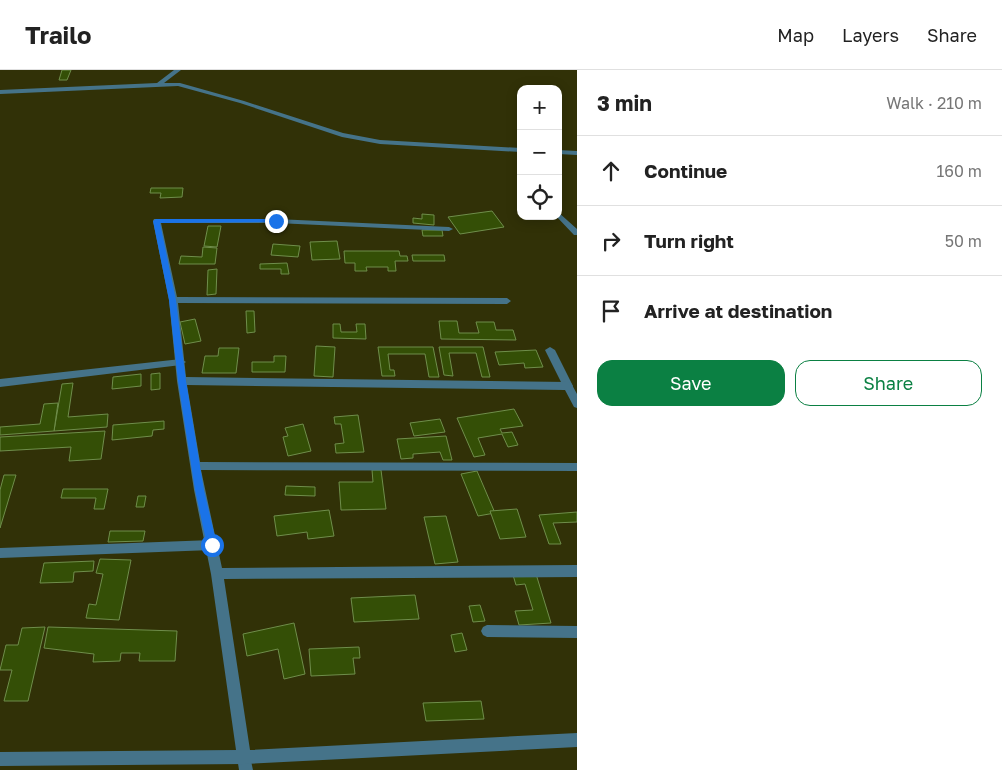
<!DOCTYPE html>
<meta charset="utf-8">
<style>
body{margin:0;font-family:"Golos Text",sans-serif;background:#f6f6f6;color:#222}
.controls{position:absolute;right:15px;top:15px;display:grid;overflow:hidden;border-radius:10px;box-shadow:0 2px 12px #0003}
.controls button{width:45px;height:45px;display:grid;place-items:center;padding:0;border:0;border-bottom:1px solid #e0e0e0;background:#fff;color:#222;font:25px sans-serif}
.stop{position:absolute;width:15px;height:15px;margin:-11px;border:4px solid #1a73e8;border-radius:50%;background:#fff}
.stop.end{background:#1a73e8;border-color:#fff;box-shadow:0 1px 5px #0008}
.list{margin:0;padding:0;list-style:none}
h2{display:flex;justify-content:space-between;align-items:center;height:65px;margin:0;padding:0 20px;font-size:21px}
h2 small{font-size:16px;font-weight:400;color:#767676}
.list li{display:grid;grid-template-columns:32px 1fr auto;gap:15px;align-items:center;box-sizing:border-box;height:70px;padding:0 20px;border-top:1px solid #e0e0e0}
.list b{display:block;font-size:19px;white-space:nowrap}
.list em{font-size:16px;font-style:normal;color:#767676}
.actions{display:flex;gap:10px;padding:15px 20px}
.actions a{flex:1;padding:11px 0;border:1px solid #0b8043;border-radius:15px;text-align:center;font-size:18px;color:#0b8043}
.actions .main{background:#0b8043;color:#fff}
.icon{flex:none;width:28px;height:28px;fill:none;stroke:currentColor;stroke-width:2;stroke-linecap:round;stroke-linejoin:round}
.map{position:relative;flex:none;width:577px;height:700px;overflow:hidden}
header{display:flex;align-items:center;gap:30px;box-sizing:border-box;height:70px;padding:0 25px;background:#fff;border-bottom:1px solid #e0e0e0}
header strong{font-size:24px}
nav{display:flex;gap:28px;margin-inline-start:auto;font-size:18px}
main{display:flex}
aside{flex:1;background:#fff}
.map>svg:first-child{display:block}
.building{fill:#344f06;stroke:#6f8e4b}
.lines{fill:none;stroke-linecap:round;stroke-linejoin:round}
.service{fill:#457389;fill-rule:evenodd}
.minor{fill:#457389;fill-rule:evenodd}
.route{fill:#1a73e8}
</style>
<header>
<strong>Trailo</strong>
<nav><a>Map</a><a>Layers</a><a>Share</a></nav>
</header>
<main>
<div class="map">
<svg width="577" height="700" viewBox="0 0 577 700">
<rect width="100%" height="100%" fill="#313107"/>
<g class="building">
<polygon points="62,0 71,0 67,10 59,10"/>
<polygon points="151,118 183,118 182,127 160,128 161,123 150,123"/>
<polygon points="492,141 504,157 460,164 448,147"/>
<polygon points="422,144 434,145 434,155 413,153 413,148 422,149"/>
<polygon points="208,156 221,156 217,177 204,176"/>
<polygon points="422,160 442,160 443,166 423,166"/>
<polygon points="337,171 340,189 312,190 310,172"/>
<polygon points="273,174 300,176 298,187 271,185"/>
<polygon points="203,177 217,178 215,194 179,194 181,186 202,187"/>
<polygon points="344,181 399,181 400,186 407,186 408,191 395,191 396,201 388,201 388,197 366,197 367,201 355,201 355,193 345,193"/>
<polygon points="412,185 444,185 445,191 413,191"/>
<polygon points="287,193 289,204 281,204 281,199 260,199 260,194"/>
<polygon points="217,199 216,224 207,225 208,200"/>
<polygon points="246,241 254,241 255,262 247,263"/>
<polygon points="195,249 201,271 185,274 180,252"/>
<polygon points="439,251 457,251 459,263 479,263 476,252 494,252 496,260 513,260 516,270 441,269"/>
<polygon points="333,254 340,254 341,262 357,262 356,254 365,254 366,269 333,268"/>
<polygon points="316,276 335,277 333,307 314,306"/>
<polygon points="378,277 433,277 439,307 429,307 425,284 388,284 390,300 394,300 395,306 382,306"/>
<polygon points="439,277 483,277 490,307 482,307 476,283 449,283 453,306 444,305"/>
<polygon points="219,278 239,278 236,303 202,303 205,286 218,286"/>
<polygon points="536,280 543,297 525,298 524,293 499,295 495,282"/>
<polygon points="274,286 286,286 285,302 252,302 252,292 274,292"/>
<polygon points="160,303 160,319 151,320 151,304"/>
<polygon points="141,304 141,316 112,319 113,307"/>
<polygon points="73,313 68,347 108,344 107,357 54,361 62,314"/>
<polygon points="58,333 54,361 0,365 0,357 40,354 44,334"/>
<polygon points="514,339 523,356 500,359 502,363 512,362 518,375 508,377 502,364 478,368 485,385 474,387 457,348"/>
<polygon points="358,345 364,382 336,383 335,374 344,373 341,354 335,354 334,347"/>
<polygon points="440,349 445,362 414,366 410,353"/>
<polygon points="164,351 164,359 153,360 152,366 112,370 113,355"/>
<polygon points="303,354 311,381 288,386 283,367 288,366 285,358"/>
<polygon points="105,361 101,389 69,391 71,377 0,381 0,367"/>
<polygon points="446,366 452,390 443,390 440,382 413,384 413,388 401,389 397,369"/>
<polygon points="372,400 381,400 386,439 341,440 339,412 373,412"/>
<polygon points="477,401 495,443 478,446 461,404"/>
<polygon points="4,405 16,405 0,458 0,420"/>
<polygon points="286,416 315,417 315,426 285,425"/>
<polygon points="63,419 108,419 104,439 94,439 96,428 61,428"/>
<polygon points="138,426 146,426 144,437 136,437"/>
<polygon points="517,439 526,467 500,469 490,441"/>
<polygon points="329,440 334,466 308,469 307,462 277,466 274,446"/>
<polygon points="577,442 577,452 553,453 561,474 549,474 539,445"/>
<polygon points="446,446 458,492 435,494 424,447"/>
<polygon points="110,461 145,461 143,471 108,472"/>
<polygon points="100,489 131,490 119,550 86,548 89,534 96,535 103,504 96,503"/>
<polygon points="94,491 93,501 74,502 73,512 40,513 44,493"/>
<polygon points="536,504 551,553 519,555 515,541 533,540 525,514 516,515 513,505"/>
<polygon points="415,525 419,549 354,552 351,528"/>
<polygon points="480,535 485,551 473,552 469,536"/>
<polygon points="294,553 305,604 284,609 278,579 247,586 243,564"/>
<polygon points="45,557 28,631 4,631 12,600 0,600 6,575 18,575 22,558"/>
<polygon points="48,557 177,561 175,591 139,591 140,583 121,583 120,591 93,592 94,584 44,578"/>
<polygon points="462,563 467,580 455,582 451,565"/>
<polygon points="359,577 360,588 353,588 355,604 311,606 309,579"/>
<polygon points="481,631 484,649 426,651 423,633"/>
</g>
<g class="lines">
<g class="service">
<polygon points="550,277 555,280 573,316 571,319 565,319 563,316 545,280"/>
<polygon points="181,289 186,292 181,295 0,317 0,309"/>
<polygon points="212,470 216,471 218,475 216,479 212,480 0,488 0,478"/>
<polygon points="244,680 249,682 253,700 239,700 237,687 239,682"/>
</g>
<g class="minor">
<polygon points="174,0 181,0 164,13 180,13 244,31 343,63 380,70 521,78 521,82 380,74 342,67 240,33 178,16 0,24 0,20 157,13"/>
<polygon points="558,80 577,81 577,85 558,84"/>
<polygon points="558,142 577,159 577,165 574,165 556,146 558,146"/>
<polygon points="154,149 276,149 449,157 453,159 449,161 276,153 161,153 177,227 507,228 511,231 507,234 178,233 186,307 568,312 571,313 577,324 577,338 574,337 565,320 187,315 200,392 577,393 577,401 201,400 222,498 577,495 577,507 224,509 250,680 577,663 577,677 244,694 0,696 0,682 236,680 211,504 194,420 177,311 169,230 153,151"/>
<polygon points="487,555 577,556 577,568 487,567 483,565 481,561 483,557"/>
</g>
</g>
<polygon class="route" points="276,149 278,152 160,153 176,230 186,311 204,420 217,475 212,479 207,475 195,420 178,311 169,230 153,151 156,149"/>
</svg>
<div class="controls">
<button>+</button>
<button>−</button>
<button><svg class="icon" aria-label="locate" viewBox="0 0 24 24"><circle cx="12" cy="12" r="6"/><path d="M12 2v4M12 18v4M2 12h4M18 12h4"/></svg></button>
</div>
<div class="stop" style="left:212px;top:475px"></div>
<div class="stop end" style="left:276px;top:151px"></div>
</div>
<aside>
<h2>3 min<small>Walk · 210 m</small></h2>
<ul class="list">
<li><svg class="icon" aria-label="ahead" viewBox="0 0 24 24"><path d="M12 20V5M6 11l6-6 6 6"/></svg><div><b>Continue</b></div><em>160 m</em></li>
<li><svg class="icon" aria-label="right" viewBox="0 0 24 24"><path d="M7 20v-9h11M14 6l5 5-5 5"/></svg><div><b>Turn right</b></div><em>50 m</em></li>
<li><svg class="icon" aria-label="arrive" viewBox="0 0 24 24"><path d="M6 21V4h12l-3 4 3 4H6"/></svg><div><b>Arrive at destination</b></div></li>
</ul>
<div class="actions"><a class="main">Save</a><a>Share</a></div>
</aside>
</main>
